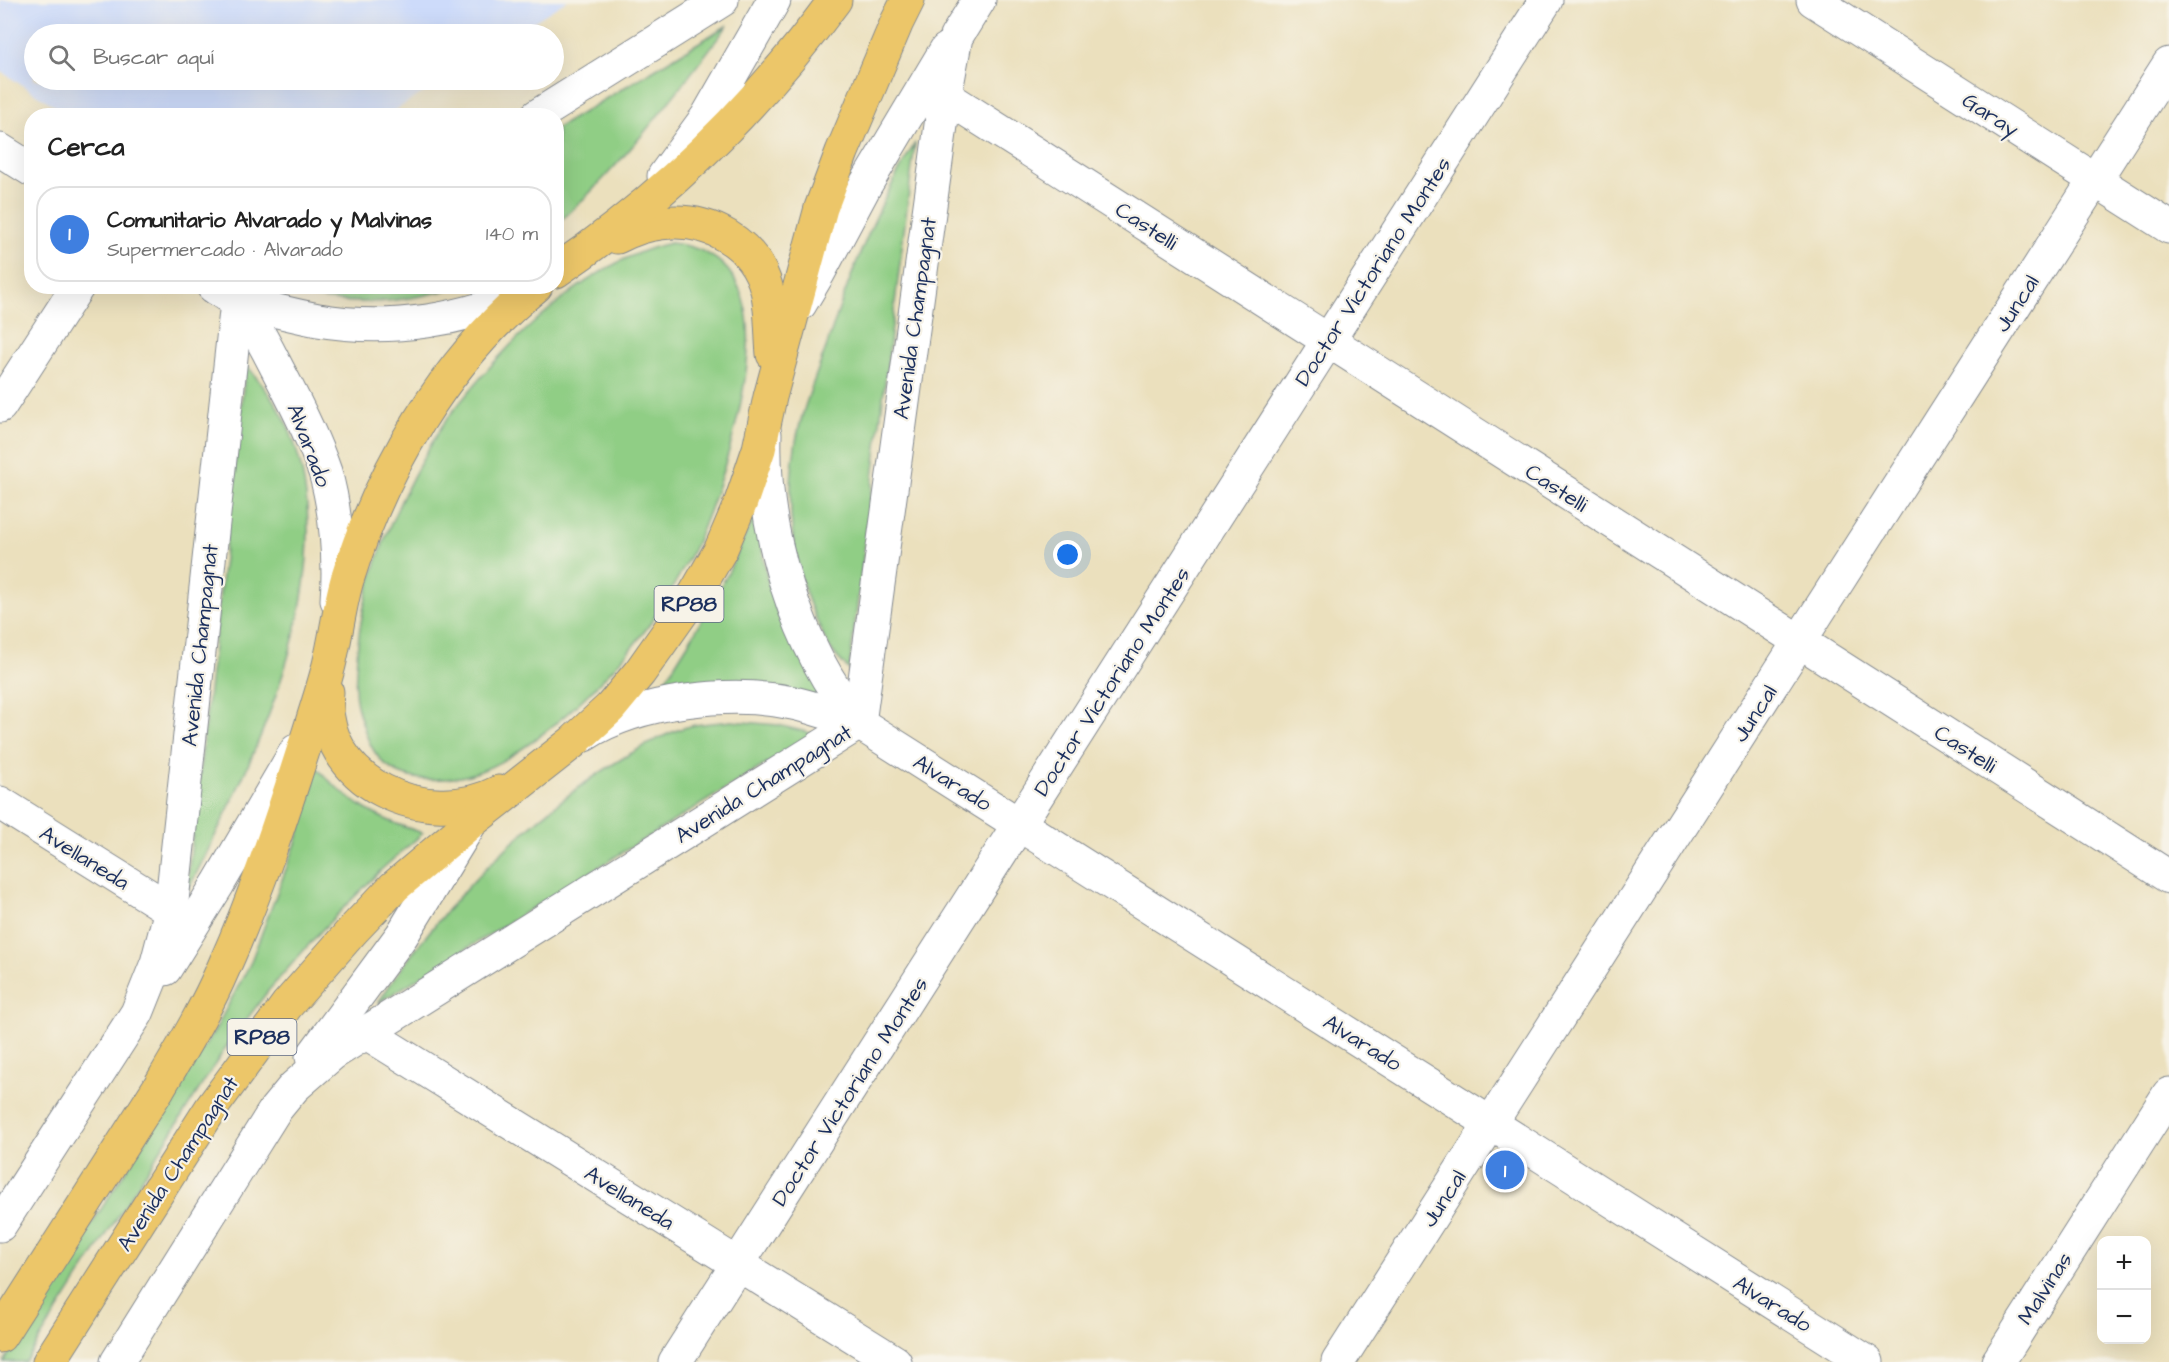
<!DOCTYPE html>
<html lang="es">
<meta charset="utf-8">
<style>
body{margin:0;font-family:"Architects Daughter",sans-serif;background:#f6f6f6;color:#222}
.controls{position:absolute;right:18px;bottom:18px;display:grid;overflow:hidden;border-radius:12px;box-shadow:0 6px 24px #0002}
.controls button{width:54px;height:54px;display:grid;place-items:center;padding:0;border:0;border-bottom:2px solid #e0e0e0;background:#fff;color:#222;font:30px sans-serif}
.you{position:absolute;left:1068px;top:555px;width:21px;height:21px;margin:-15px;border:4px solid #fff;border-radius:50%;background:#1a73e8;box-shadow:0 0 0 9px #1a73e833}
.badge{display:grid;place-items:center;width:39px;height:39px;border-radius:50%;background:#b45309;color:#fff;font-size:20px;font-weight:700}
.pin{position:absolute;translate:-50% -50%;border:3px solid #fff;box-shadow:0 2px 6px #0006}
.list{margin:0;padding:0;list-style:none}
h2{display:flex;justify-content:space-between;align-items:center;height:78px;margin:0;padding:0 24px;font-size:26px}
h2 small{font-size:20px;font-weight:400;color:#767676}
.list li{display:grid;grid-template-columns:39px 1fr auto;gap:18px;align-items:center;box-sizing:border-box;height:96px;margin:0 12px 12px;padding:0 12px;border:2px solid #e0e0e0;border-radius:24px}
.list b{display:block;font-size:22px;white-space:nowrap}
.list p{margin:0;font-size:20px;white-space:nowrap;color:#767676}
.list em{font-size:20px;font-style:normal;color:#767676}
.icon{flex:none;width:33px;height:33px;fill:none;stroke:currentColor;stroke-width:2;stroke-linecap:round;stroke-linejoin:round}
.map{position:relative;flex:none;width:2169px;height:1362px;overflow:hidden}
.search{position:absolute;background:#fff;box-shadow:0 6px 24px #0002;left:24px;top:24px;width:540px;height:66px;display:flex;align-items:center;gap:15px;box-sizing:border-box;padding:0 21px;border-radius:33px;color:#767676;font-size:22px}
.panel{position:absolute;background:#fff;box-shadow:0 6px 24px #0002;left:24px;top:108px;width:540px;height:186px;border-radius:24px}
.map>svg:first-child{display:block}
.built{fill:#cddbfa}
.green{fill:#90ce85;stroke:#567e72;stroke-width:1.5}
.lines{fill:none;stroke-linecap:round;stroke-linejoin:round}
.minor-casing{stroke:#83888e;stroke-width:35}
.tertiary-casing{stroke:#83888e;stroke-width:35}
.trunk-casing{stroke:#83888e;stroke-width:35}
.minor{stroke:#fff;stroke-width:33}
.tertiary{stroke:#fff;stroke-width:33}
.trunk{stroke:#ecc669;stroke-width:33}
.labels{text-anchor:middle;stroke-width:4.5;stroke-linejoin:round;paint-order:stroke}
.shield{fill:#f7f3e8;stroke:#5d6a87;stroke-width:1.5}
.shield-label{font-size:21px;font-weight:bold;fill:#1b2f5e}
.street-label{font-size:22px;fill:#1b2f5e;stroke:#f7f3e8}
</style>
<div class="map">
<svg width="2169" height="1362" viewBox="0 0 2169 1362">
<rect width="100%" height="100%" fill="#f7f3e8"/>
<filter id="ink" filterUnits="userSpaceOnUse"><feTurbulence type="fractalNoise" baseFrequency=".0167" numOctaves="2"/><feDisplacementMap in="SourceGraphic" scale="12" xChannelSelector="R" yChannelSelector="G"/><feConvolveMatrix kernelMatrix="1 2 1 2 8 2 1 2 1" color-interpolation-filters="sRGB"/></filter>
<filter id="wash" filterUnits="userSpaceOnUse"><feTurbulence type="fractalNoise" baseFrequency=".008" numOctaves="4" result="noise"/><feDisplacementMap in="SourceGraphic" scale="24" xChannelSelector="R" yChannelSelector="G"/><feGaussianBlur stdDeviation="1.35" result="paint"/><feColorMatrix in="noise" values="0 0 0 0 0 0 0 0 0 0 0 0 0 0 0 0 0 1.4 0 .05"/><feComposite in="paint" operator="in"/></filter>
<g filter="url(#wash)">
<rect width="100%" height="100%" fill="#ebe0bd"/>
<polygon class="built" points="0,0 568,0 514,34 34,34 34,80 443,80 386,116 69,115 0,71"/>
<g class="green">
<path d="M728,25C674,96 623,165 557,224V128Z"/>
<path d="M915,143L849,670C843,663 836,657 831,649C826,642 822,633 819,625C792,570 785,507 795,447C801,410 817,374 829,339C851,271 878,204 915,143Z"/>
<path d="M671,243C707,247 734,265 744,302C762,363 719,495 692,552C680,575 666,599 652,621C616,673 523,766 460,777C413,785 378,776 364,728C361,719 357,709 356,700C354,691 356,680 356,671C358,584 399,495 444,423C451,413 459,404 467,394C515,334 594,259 671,243Z"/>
<path d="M294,286H458V287C395,305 348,307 284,292Z"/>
<path d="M246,364C259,382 276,400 285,420C354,568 253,761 186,894Z"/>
<path d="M757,510C761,540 764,571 773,601C785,638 812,672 833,704L704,685L661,687L694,634L728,573Z"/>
<path d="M731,721L778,725L815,734L378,1003C439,908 530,813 628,755C648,744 668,732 690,726C703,723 717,723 731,721Z"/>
<path d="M316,767C350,804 375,818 423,833L382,869L321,931L268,991L228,1044L25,1362H4L215,1030L250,964L296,843L312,790Z"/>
</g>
</g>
<g filter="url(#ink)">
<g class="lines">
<g class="minor-casing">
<g id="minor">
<polyline points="1813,0 2169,227"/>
<polyline points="945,96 2169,877"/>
<polyline points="0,150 32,170"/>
<path d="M213,286C220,291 229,296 236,302C251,315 269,353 279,372C296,404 313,437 325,472C336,509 340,561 337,600"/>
<path d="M237,302C264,307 291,315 318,320C388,332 468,321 530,289"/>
<polyline points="0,406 78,286"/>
<path d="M765,434C762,533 796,646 859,723"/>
<path d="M584,735C638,700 731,690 793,703C816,708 838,716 859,723L1867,1362"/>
<polyline points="0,803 171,910"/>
<polyline points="365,1032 895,1362"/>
<polyline points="675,1362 1546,0"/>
<polyline points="1338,1362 2169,64"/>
<polyline points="1998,1362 2169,1094"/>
</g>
</g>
<g class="tertiary-casing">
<g id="tertiary">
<polyline points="537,116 722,0"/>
<polyline points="664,176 707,117 774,0"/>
<polyline points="800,304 819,272 866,184 946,50"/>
<polyline points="165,969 218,884 296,751"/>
<polyline points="312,1057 402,935 468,827"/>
<polyline points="0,1225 137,1013 157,963 171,910 237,302 262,286"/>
<polyline points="117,1362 275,1110 294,1087 332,1054 859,723 945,96 956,37 979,0"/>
</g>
</g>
<g class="trunk-casing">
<g id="trunk">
<path d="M617,237C631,230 646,224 661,223C708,217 755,242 767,290C772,310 771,333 773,354"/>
<path d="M556,271C664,198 758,105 835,0"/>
<path d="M327,692C319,783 426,830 499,792"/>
<path d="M0,1336L158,1089C181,1050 205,1011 223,969C258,891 285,808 311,726C317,706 324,685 329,665C336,637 339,608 347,580C381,470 445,360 536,286"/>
<polyline points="49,1362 212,1107 287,1005 353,930 394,887 471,822 573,742 611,707 640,672 695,594 721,549 741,502 759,449 770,397 821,208 842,152 897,22 908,0"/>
</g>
</g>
<use href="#minor" class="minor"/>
<use href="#tertiary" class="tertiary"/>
<use href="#trunk" class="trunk"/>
</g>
</g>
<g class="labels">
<g class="shield">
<rect x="654.5" y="586" width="69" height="36" rx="4.5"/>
<rect x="227.5" y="1019" width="69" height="36" rx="4.5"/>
</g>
<g class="shield-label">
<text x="689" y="611">RP88</text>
<text x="262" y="1044">RP88</text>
</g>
<g class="street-label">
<text transform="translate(1991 114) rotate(33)" y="8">Garay</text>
<text transform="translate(1147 225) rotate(33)" y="8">Castelli</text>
<text transform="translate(1372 271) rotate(-57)" y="8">Doctor Victoriano Montes</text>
<text transform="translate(2016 303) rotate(-57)" y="8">Juncal</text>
<text transform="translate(914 318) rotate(-82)" y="8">Avenida Champagnat</text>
<text transform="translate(310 445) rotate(69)" y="8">Alvarado</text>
<text transform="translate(1557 487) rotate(33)" y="8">Castelli</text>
<text transform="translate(199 645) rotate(-84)" y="8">Avenida Champagnat</text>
<text transform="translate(1111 681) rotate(-57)" y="8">Doctor Victoriano Montes</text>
<text transform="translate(1754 713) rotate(-57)" y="8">Juncal</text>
<text transform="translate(1966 748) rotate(33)" y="8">Castelli</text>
<text transform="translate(953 782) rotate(32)" y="8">Alvarado</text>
<text transform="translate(763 783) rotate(-32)" y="8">Avenida Champagnat</text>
<text transform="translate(85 857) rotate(32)" y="8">Avellaneda</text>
<text transform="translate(1363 1042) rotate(32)" y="8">Alvarado</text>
<text transform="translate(849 1091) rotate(-57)" y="8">Doctor Victoriano Montes</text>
<text transform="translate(177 1163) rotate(-57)" y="8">Avenida Champagnat</text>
<text transform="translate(630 1197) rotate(32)" y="8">Avellaneda</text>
<text transform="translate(1443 1198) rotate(-57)" y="8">Juncal</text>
<text transform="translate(2044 1288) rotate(-57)" y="8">Malvinas</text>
<text transform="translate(1773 1303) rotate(32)" y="8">Alvarado</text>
</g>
</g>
</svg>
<div class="controls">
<button>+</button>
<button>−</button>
</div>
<div class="you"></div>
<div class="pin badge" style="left:1505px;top:1170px;background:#3f7fe0">1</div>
<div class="search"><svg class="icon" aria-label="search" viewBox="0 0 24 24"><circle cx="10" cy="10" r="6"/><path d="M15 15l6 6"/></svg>Buscar aquí</div>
<section class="panel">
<h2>Cerca<small></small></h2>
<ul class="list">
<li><span class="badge" style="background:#3f7fe0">1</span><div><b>Comunitario Alvarado y Malvinas</b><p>Supermercado · Alvarado</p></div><em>140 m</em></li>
</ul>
</section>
</div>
